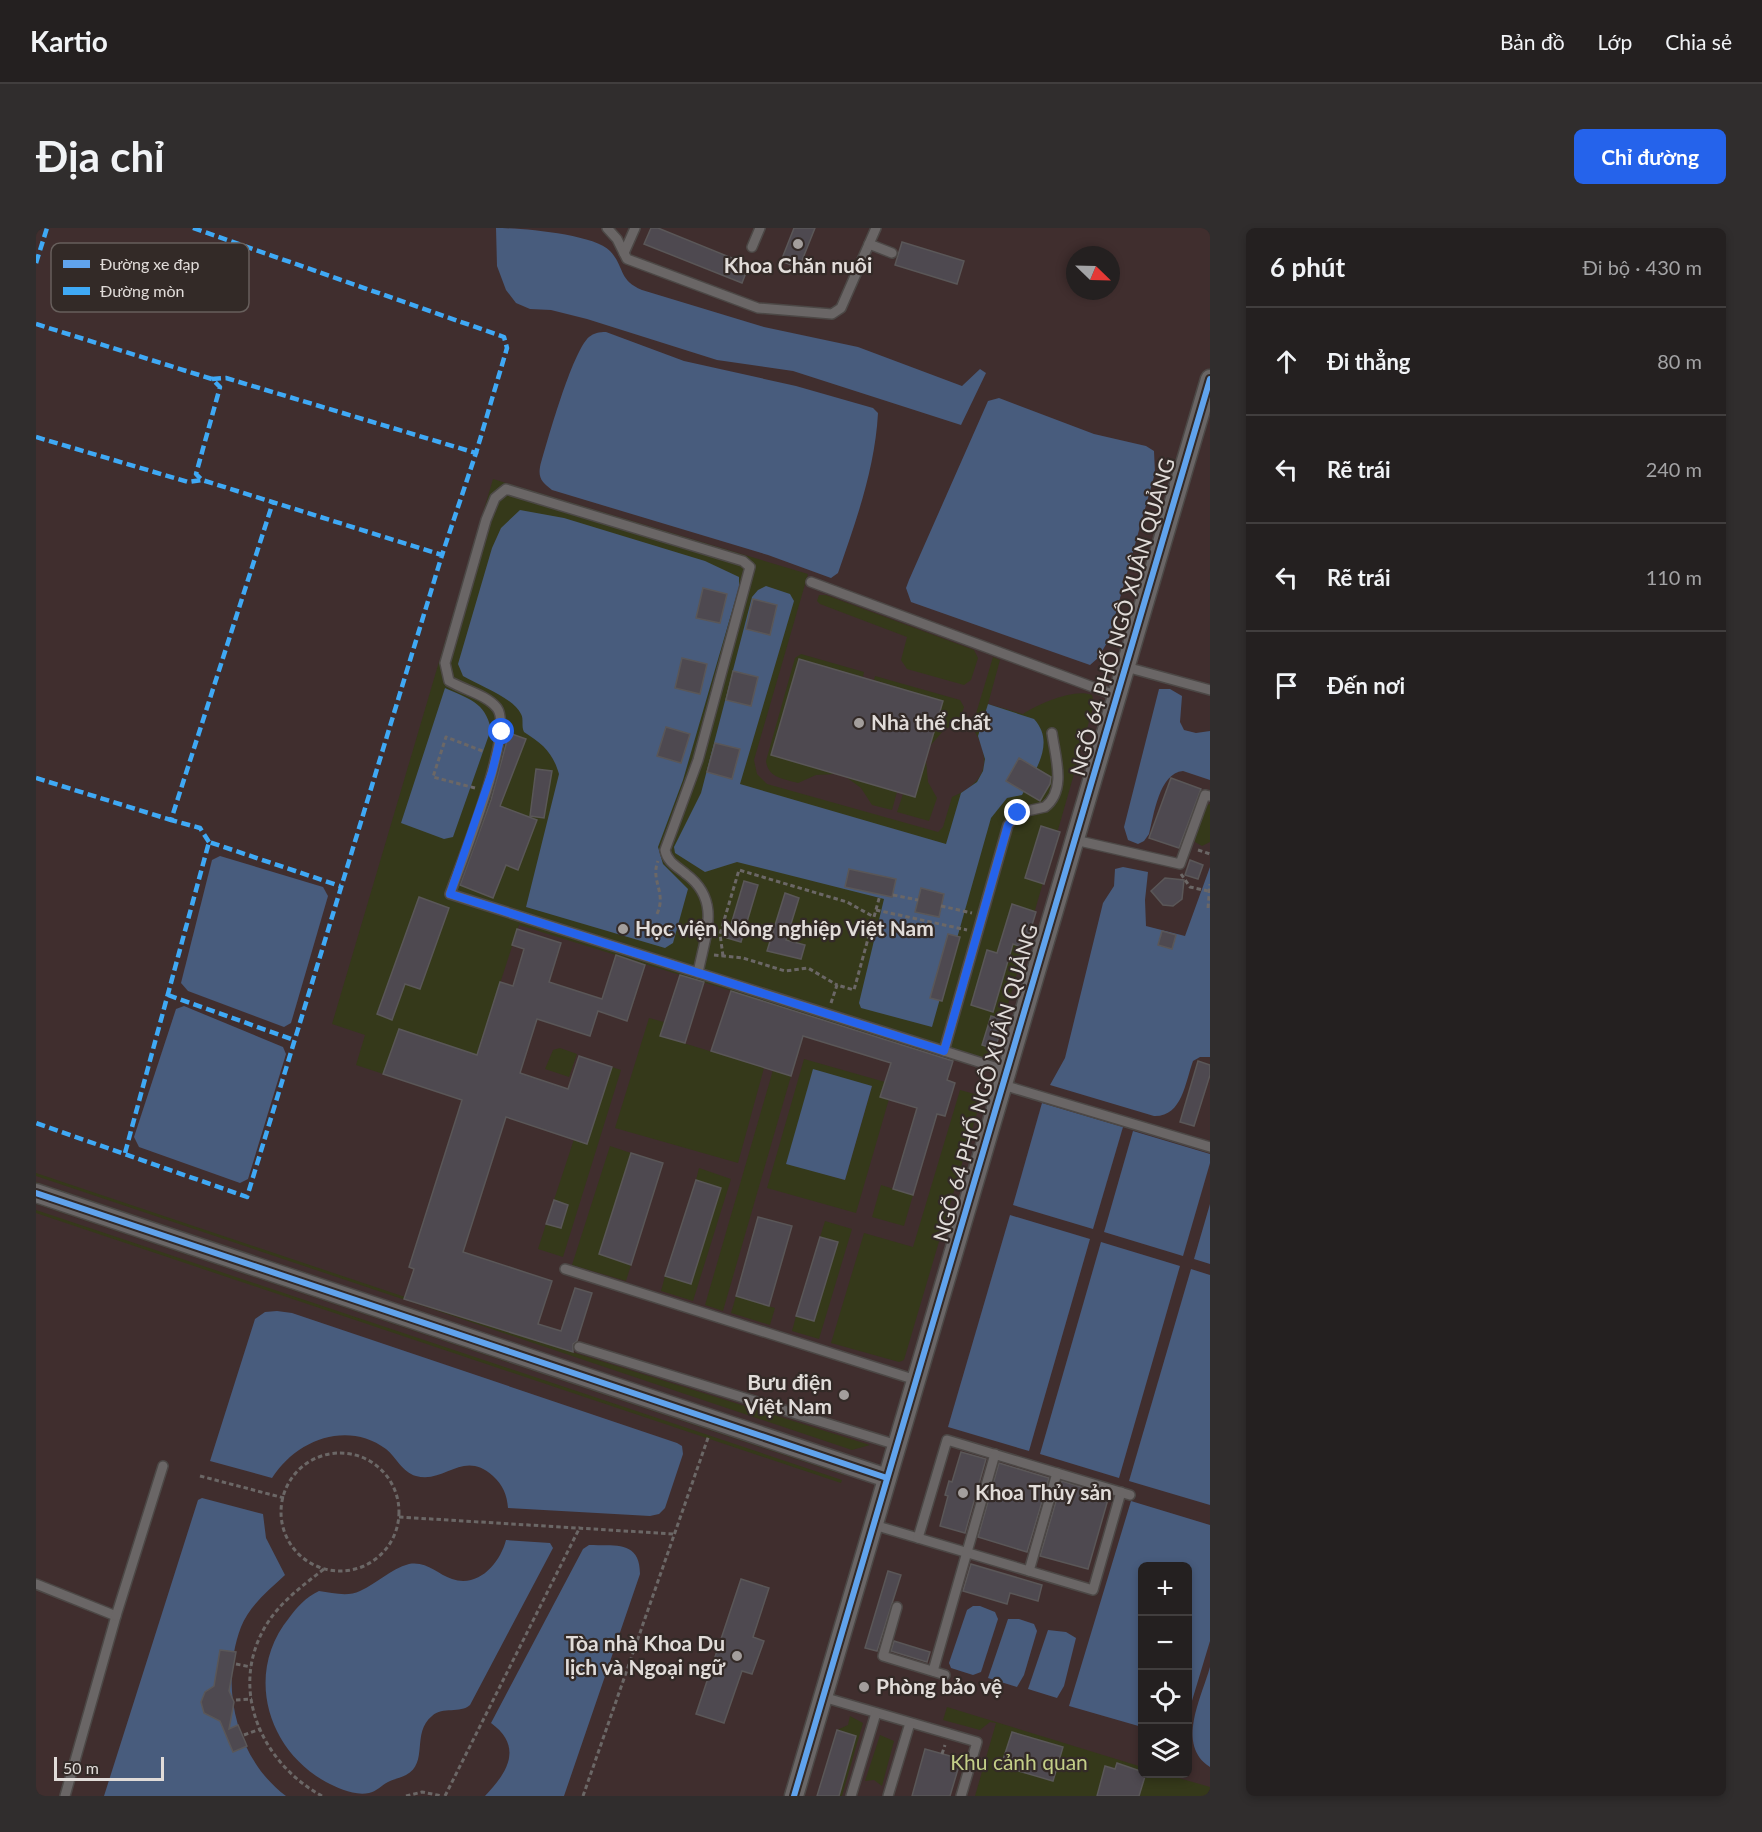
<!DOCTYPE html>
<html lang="vi">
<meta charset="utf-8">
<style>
body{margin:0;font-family:Lato,sans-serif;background:#302d2d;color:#f1f3f6}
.controls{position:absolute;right:18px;bottom:18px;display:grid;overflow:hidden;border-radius:9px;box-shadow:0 3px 9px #0003}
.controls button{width:54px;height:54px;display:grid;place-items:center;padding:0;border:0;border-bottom:2px solid #413e3e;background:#242020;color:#f1f3f6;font:30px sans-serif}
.compass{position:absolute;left:1030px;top:18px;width:54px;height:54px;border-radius:50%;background:#242020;box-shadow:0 3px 9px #0003;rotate:113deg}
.scale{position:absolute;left:18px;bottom:15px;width:110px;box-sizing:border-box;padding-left:6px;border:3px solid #e1dcd9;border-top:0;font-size:16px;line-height:21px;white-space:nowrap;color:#e1dcd9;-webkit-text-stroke:4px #332a27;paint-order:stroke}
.stop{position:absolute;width:18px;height:18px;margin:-14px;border:4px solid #2563eb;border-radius:50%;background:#fff}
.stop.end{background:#2563eb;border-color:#fff;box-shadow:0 2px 6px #0008}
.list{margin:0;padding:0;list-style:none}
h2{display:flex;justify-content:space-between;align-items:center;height:78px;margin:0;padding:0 24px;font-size:26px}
h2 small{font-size:20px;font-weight:400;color:#a3a3a5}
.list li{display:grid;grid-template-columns:39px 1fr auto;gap:18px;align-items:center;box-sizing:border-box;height:108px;padding:0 24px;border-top:2px solid #413e3e}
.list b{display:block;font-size:22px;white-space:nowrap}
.list em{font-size:20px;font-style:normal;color:#a3a3a5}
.icon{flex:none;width:33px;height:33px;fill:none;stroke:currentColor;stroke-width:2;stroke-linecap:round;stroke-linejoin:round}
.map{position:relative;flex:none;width:1174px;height:1568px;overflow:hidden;border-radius:9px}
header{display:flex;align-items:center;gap:36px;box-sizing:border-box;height:84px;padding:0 30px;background:#242020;border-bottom:2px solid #413e3e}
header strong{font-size:28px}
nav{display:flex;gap:33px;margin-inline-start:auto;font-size:21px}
.intro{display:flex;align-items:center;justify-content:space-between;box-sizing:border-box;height:144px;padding:0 36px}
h1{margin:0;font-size:42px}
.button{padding:15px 27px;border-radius:9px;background:#2563eb;color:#fff;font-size:21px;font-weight:700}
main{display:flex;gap:36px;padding:0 36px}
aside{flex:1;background:#242020;border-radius:9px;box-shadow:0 3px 9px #0003}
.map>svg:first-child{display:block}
.education{fill:#402e2e;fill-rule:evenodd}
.green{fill:#35391a;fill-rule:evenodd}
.water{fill:#485c7d}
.building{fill:#4e4950;stroke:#5a5758;stroke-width:1.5}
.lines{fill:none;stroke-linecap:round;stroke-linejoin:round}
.service-casing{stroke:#4c4846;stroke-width:12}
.minor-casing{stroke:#4c4846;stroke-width:21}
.path{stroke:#6b6766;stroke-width:3;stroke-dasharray:4.5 3;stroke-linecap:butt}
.service{stroke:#6a6666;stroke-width:9}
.minor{stroke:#6a6666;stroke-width:18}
.quiet{stroke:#3fa9f5;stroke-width:4.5;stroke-dasharray:9 4.5;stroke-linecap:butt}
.cycleway-casing{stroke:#332a27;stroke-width:10}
.cycleway{stroke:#60a3ed;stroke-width:6}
.route{stroke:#2563eb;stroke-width:8}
.poi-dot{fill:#a39e9c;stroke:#332a27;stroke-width:2}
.labels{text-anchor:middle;stroke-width:4.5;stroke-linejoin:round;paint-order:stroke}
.poi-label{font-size:21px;font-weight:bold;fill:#e1dcd9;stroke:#332a27;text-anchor:start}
.street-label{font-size:21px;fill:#e1dcd9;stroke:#332a27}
.park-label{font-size:21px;fill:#c4cf88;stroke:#332a27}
.key{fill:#332a27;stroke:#675f5c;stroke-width:1.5}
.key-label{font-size:16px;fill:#e1dcd9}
</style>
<header>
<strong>Kartio</strong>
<nav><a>Bản đồ</a><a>Lớp</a><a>Chia sẻ</a></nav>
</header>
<div class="intro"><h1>Địa chỉ</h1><a class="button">Chỉ đường</a></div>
<main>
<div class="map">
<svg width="1174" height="1568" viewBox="0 0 1174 1568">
<rect width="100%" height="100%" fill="#302b2a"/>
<path class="education" d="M0,0H1174V1568H0ZM1039,27H1075V63H1039ZM1106,1338H1152V1546H1106Z"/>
<g class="green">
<path d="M457,251L772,346L718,532L721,546L731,556L902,604L907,599L916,569C951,554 957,532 936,499L957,429L964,432L952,476L987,486C1002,476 1039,460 1056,467L1058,476L953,843L483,697L426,872L320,837L329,807L296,796Z"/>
<polygon points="783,367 790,367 938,422 942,430 935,452 928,457 871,441 865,432 871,409 784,376 781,373"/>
<path d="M765,426L828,444L827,449L763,431L735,527L799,546L780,547L762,555C748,551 732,550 730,533L759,430Z"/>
<polygon points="839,448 924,472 928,479 923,494 908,502 894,518 907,473 838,452"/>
<polygon points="890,532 892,554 901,570 893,593 861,584 867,566 879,569"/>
<polygon points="810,549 861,564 856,582 836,577 825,560"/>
<polygon points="1174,576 1174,614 1166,618 1159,614 1159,609 1169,578"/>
<polygon points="613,790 628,794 625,808 728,840 702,935 579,900"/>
<polygon points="524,820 541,826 533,849 509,841 517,822"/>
<path d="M768,831L849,854L845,868L853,871L820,985L731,960ZM836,858L809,952L750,935Z"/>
<polygon points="576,839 585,842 527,1029 502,1021 510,996 525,1000 532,977 518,972 538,911 551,915"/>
<polygon points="737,842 755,848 687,1083 669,1077"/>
<polygon points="924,862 946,868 868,1132 863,1134 795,1115 828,1005 877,1019"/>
<polygon points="574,918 595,925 563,1026 595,1037 590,1053 536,1037"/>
<polygon points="663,940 695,951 657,1073 625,1063 629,1048 655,1056 685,960 660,952"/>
<polygon points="0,945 369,1069 369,1072 834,1217 816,1222 0,948"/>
<polygon points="0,954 292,1052 355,1077 0,958"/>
<polygon points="845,957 877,967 868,998 836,989"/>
<polygon points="0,973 808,1243 808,1247 0,976"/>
<polygon points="0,982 806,1252 805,1255 0,985"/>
<polygon points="789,993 816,1001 783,1111 756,1103 760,1088 778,1093 802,1015 784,1009"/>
<polygon points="700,1068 739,1080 734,1097 695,1085"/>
<polygon points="911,1479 1106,1539 1106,1546 1129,1546 1174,1559 1174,1568 939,1568 960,1495 954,1494 944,1502 907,1492"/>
<polygon points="814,1488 827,1495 806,1568 803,1568 820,1508 801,1502 812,1497"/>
<polygon points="844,1507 858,1513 846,1558 838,1552 829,1553"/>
</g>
<g class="water">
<path d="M460,0C484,0 558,6 574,23C589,39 582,52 606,62L728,99L822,119L926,158L944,141L950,145L925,197L757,143L681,132L551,91L515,82L494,81L480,75L470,62L461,38Z"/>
<path d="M570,104L648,133L760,158L837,180L842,185C839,241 820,293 802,345L795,350L732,327L516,262C507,255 502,251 504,239C511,214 536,124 553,109C558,105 563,104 570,104Z"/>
<polygon points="963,170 1058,206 1110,218 1118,223 1119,245 1072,413 1062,430 1054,437 875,374 870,360 873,352 952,173"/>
<path d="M484,282L528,290L669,333L703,349V359L647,552L622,619L627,636L652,661L637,715L629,720L490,679L523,546C517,525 507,516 488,504C485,498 488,491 485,486C478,470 442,457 427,448L422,436L456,320L465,300Z"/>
<path d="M730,358L754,366L758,373L704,556L910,616L925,565L941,554L947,543L949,531L942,508L952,476L998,491C1020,515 999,543 986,567L971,570L955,590L896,799L825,780L823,775L848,671L701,634L669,644L639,625L638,619L665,565L716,369L722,362Z"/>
<path d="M409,460C433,471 449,474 455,501L417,609L408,611L365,595Z"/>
<path d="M1123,461H1134L1146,468L1144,494L1148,502L1160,505L1174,503V552L1147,543C1123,545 1118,587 1113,606L1108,613L1102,616L1092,612L1088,599Z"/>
<polygon points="184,628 287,659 292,668 255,795 248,799 152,763 145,755 176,632"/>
<path d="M1087,639L1112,644L1109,672L1110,698L1149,708L1174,639V829H1164L1157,833C1149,855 1146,889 1118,888L1014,857L1029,830L1067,675L1078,658L1079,641Z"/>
<polygon points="148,778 247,819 250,826 212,951 204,955 103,919 98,909 140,781"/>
<polygon points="777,841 836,858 809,952 750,936"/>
<polygon points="1006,875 1087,899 1057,1001 977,977"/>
<polygon points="1097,903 1174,926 1174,935 1147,1028 1068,1004"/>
<polygon points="1174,976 1174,1036 1158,1031"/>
<polygon points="974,987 1054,1011 993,1223 912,1199"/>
<polygon points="1065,1014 1144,1038 1083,1250 1004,1226"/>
<polygon points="1155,1041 1174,1047 1174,1277 1093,1253"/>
<path d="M241,1083L256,1085L641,1215L646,1218L647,1226L629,1280L623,1286L614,1288L472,1280C471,1267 467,1257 457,1248C427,1221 409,1256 380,1248C366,1244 361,1230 350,1221C311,1192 260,1212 236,1250L174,1233L219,1091L229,1084Z"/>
<path d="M166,1270L227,1286L230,1310L249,1347C233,1362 213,1378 205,1399C183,1457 200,1531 250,1568H68L162,1272Z"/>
<polygon points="1095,1273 1174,1297 1174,1413 1152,1486 1152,1338 1106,1338 1106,1499 1033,1478"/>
<path d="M470,1312L514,1315L517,1320L434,1477C424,1486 407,1478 396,1488C375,1505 393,1535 370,1547C364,1550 358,1551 352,1554C346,1557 340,1564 333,1565C318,1568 302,1560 290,1554C230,1521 209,1444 253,1390C261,1379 270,1369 283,1363C297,1365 312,1369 324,1363C342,1355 354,1341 373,1336C391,1333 401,1346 416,1351C443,1360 464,1335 470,1312Z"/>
<path d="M553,1317C579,1318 604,1312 604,1346L528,1568H449C471,1545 488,1519 455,1495L547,1321Z"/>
<polygon points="944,1378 959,1384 962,1391 945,1444 937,1447 915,1440 913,1435 931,1382 937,1378"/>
<polygon points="972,1391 983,1391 998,1396 1001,1403 988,1447 981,1459 952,1450"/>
<polygon points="1012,1402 1030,1404 1040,1410 1028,1458 1021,1470 992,1461"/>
<path d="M1174,1439V1539C1140,1517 1165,1471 1174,1439Z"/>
</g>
<g class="building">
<polygon points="615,0 622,0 713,37 706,55 608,16"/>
<polygon points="758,0 779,0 763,40 745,33"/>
<polygon points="866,14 928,33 921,56 859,37"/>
<polygon points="667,360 691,366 684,395 660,390"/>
<polygon points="717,371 741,377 734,407 710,401"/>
<polygon points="646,430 671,436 664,466 639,460"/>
<polygon points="763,431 907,473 879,569 735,527"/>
<polygon points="697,443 722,449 715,478 690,472"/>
<polygon points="630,499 654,506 645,535 621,528"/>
<polygon points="473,505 490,511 464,578 501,592 482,642 470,637 457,670 424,657 455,572"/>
<polygon points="679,515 704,521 696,551 671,544"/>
<polygon points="983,530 1015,549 1014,556 1004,573 970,553"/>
<polygon points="500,541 516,543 508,590 494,588"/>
<polygon points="1135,550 1165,561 1143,620 1113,610"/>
<polygon points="1005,598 1024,604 1008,656 989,650"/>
<polygon points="1154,632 1167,637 1162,651 1149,647"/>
<polygon points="813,641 860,651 856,669 809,659"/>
<polygon points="1129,650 1148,652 1146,671 1137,678 1127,677 1115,663"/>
<polygon points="708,653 722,657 705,714 691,710"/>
<polygon points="885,660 908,666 903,689 879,684"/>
<polygon points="749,665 763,670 750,712 769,717 765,731 731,723"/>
<polygon points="383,669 413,680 384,761 369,756 356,792 341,786"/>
<polygon points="976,676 1000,684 989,720 977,716 957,784 935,777 951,722 961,725"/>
<polygon points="481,701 525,715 513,754 566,771 580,727 609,737 591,793 562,783 554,808 501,791 484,845 532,861 543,828 576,839 551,916 470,889 427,1024 516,1053 502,1096 525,1103 539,1060 556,1065 541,1113 537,1116 537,1124 368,1071 378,1041 373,1039 426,872 347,846 363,801 441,827 464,754 477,758 488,721 476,717"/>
<polygon points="1126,703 1140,707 1136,721 1122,717"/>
<polygon points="912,706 924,709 906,773 894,770"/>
<polygon points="644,747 668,754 649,815 624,808"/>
<polygon points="695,763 917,833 911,852 919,855 909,888 901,886 877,967 857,961 881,880 844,869 855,835 767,808 755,848 675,823"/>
<polygon points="955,788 968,792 959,821 946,817"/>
<polygon points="1162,833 1174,837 1174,847 1158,898 1144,894"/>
<polygon points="595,925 627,935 595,1037 563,1026"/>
<polygon points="660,952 685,960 655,1056 629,1048"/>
<polygon points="518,972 532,977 525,1000 510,996"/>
<polygon points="722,989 756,998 733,1078 700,1068"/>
<polygon points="784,1009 802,1014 778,1093 760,1088"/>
<polygon points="925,1224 950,1231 929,1305 904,1298 912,1268 909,1267 913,1253 916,1254"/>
<polygon points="963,1235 1013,1250 991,1324 942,1309"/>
<polygon points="1026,1253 1073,1268 1052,1341 1004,1328"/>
<polygon points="935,1336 1006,1357 1002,1373 974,1365 971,1376 927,1363"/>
<polygon points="852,1343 865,1347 841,1423 829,1420"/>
<polygon points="705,1351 733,1360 717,1409 728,1413 716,1446 706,1443 688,1495 660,1486"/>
<polygon points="858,1413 894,1424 891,1434 855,1423"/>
<polygon points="184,1422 200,1424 193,1463 198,1474 193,1501 202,1497 211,1518 197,1524 184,1493 168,1485 165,1474 169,1464 178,1458"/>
<polygon points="801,1502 820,1508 803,1568 781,1568"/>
<polygon points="976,1504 1027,1519 1017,1553 965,1538"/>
<polygon points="889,1521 925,1531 914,1568 876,1568"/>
<polygon points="1081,1535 1110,1545 1103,1568 1061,1568 1069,1538 1079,1541"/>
</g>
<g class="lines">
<g class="service-casing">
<g id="service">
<polyline points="571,0 581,11 591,31 722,80 796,86 805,80 840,0"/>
<polyline points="833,16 856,25"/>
<polyline points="716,19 724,0"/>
<polyline points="588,25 599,0"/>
<polyline points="775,354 1081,468"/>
<polyline points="1090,439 1174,462"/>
<polyline points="1039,612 1144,636 1169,567 1174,568"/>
<path d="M662,745C669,707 686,673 650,646C642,639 631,634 629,622L662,532L714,339L707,333L470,261L459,270L450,292L409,435L413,453C428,462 451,467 461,480C479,504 425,635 414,666L971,843"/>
<path d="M908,823L972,597L982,585L1009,579C1031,562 1019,528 1016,505"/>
<polyline points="967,857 1174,919"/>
<polyline points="529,1041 880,1152"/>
<polyline points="543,1119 861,1217"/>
<polyline points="838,1297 1057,1362 1085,1264"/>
<polyline points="882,1310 911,1212 1094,1267"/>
<polyline points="993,1343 1021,1245"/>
<polyline points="0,1356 80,1388 29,1568"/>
<polyline points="861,1379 847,1428 909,1447"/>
<polyline points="80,1388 127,1238"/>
<polyline points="897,1443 959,1226"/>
<polyline points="787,1469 941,1514 925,1568"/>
<polyline points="815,1568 840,1485"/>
<polyline points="852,1568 874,1495"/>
</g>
</g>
<g class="minor-casing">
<g id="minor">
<polyline points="0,965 851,1250"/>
<polyline points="758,1568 1174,151"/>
</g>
</g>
<g class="path">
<polyline points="439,560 397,549 410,509 449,524"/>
<polyline points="1162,622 1174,626"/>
<polyline points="1145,646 1154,659 1172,663"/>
<polyline points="857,667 882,672"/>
<polyline points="905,678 936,685"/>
<polyline points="1172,680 1174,656"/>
<polyline points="840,682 931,702"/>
<path d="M621,686C631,664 614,653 622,633"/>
<polyline points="678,727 707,730 749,743 772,740 801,757"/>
<polyline points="687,728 684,706 703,642 811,674 838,689"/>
<polyline points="795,775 801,757 818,762 844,667"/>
<circle cx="304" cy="1284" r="59"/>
<polyline points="164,1248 248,1270"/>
<polyline points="363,1289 638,1306"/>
<polyline points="200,1436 215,1439"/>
<polyline points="200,1472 216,1471"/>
<polyline points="208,1507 224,1501"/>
<polyline points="906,1526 909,1517"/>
<path d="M286,1568C227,1536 192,1463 229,1399C243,1375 266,1358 288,1341"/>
<polyline points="370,1568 386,1564 406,1568"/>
<polyline points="409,1568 544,1299"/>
<polyline points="547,1568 673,1207"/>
</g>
<use href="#service" class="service"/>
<use href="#minor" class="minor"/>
<g class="quiet">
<polyline points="157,0 468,109 471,120 440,225"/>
<polyline points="0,35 11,0"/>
<polyline points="0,96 176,151 184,159 160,246 166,252 406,327 211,969 0,895"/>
<polyline points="176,151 190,150 440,225 406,327"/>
<polyline points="0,209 152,254 166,252"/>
<polyline points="0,550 135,592"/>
<polyline points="173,614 164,600 135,592 237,274"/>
<polyline points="132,767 258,812"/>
<polyline points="89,925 173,614 304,658"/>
</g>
<g class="cycleway-casing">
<g id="cycleway">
<polyline points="0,965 851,1250"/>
<polyline points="758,1568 1174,151"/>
</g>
</g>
<use href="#cycleway" class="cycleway"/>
</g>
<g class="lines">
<polyline class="route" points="466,504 456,544 414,666 908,823 972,597 982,585"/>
</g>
<g class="poi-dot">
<circle cx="762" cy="16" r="6"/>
<circle cx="823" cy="495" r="6"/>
<circle cx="587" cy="701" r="6"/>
<circle cx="808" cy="1167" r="6"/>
<circle cx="927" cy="1265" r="6"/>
<circle cx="701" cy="1428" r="6"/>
<circle cx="828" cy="1459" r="6"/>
</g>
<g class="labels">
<g class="poi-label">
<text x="762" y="45" text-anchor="middle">Khoa Chăn nuôi</text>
<text x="835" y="502">Nhà thể chất</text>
<text x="599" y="708">Học viện Nông nghiệp Việt Nam</text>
<text x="796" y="1162" text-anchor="end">Bưu điện<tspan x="796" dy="24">Việt Nam</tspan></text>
<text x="939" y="1272">Khoa Thủy sản</text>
<text x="689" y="1423" text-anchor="end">Tòa nhà Khoa Du<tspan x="689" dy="24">lịch và Ngoại ngữ</tspan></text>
<text x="840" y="1466">Phòng bảo vệ</text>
</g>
<g class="street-label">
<text transform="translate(1087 389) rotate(-74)" y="7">NGÕ 64 PHỐ NGÔ XUÂN QUẢNG</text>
<text transform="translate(950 855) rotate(-74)" y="7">NGÕ 64 PHỐ NGÔ XUÂN QUẢNG</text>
</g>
<g class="park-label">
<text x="983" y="1542">Khu cảnh quan</text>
</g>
</g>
<rect x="15" y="15" width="198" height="69" rx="9" class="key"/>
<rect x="27" y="32" width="27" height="8" fill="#60a3ed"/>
<rect x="27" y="59" width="27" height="8" fill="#3fa9f5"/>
<g class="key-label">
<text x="64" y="42">Đường xe đạp</text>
<text x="64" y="69">Đường mòn</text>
</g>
</svg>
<div class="controls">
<button>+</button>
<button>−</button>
<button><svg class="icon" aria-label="locate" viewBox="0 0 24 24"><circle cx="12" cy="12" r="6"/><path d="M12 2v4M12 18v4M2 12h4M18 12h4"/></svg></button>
<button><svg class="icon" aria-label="layers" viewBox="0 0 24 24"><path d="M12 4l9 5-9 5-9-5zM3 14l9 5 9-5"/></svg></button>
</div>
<svg class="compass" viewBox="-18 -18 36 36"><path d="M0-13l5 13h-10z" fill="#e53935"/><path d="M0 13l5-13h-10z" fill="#a3a3a5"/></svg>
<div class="scale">50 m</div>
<div class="stop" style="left:466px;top:504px"></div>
<div class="stop end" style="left:982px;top:585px"></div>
</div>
<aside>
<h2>6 phút<small>Đi bộ · 430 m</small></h2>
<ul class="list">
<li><svg class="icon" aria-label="ahead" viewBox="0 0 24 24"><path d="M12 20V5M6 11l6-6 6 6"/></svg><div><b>Đi thẳng</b></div><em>80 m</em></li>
<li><svg class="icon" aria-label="left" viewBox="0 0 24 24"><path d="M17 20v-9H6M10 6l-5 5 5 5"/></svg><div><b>Rẽ trái</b></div><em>240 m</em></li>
<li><svg class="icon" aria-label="left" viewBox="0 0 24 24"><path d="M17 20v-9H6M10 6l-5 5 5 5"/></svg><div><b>Rẽ trái</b></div><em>110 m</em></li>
<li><svg class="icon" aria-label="arrive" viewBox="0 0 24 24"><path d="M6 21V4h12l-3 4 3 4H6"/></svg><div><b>Đến nơi</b></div></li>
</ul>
</aside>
</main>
